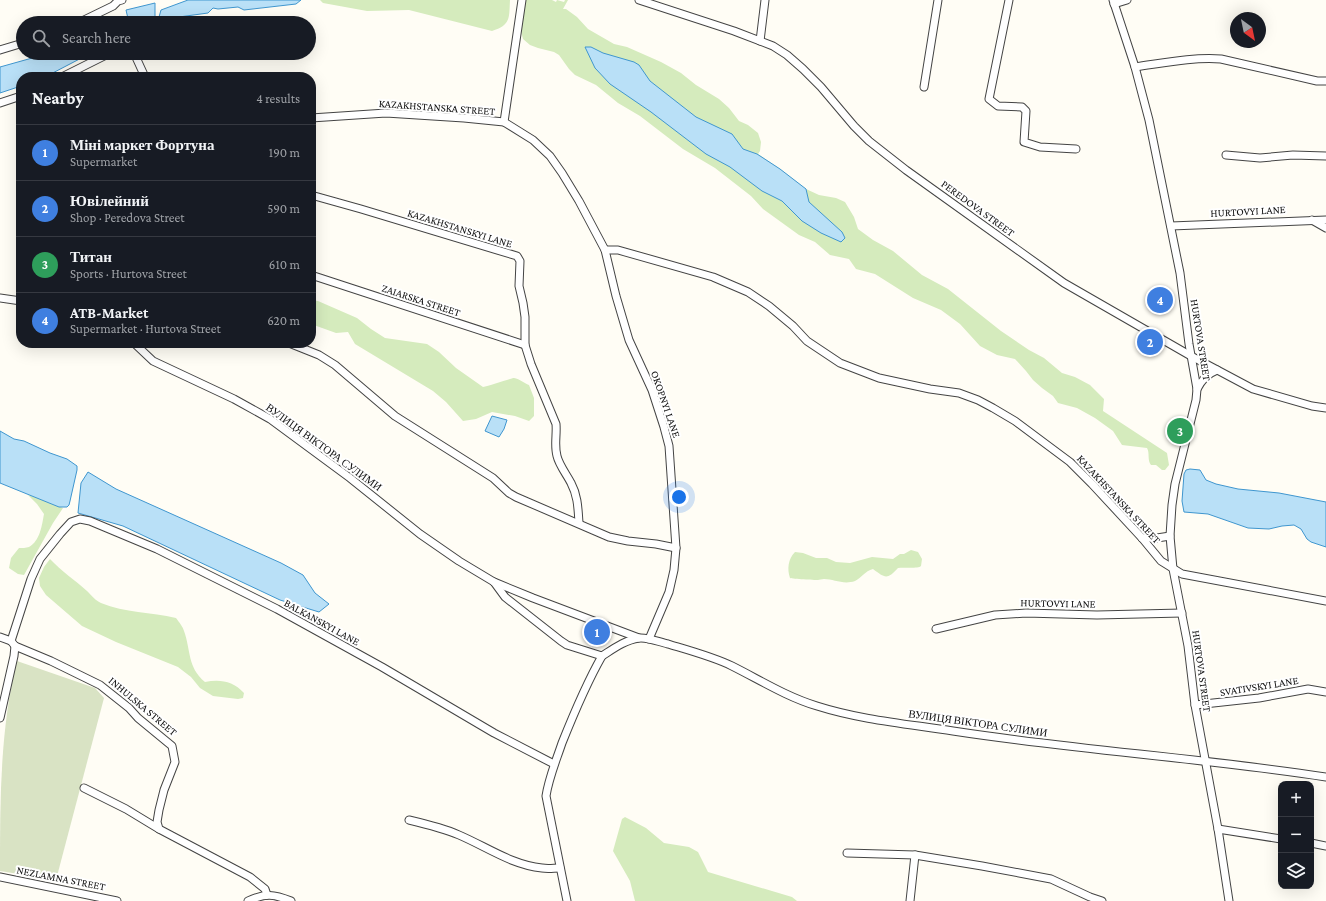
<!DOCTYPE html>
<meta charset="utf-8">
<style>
body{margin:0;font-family:"Crimson Pro",serif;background:#20242c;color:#f1f3f6}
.controls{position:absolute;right:12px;bottom:12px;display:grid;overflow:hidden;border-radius:8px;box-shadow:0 4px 16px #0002}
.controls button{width:36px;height:36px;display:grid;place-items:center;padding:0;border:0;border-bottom:1px solid #363941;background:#171b24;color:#f1f3f6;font:20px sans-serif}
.compass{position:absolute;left:1230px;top:12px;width:36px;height:36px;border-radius:50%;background:#171b24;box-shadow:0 4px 16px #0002;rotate:147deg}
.you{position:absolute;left:679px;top:497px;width:14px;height:14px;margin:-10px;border:3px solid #fff;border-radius:50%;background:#1a73e8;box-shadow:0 0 0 6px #1a73e833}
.badge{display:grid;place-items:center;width:26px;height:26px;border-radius:50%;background:#c4262e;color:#fff;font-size:13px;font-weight:700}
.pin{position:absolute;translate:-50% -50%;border:2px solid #fff;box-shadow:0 1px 4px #0006}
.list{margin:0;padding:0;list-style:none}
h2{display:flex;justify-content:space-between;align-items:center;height:52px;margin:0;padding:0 16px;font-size:17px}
h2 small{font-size:13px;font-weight:400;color:#9ea1a6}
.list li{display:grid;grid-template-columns:26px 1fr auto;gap:12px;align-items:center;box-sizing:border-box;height:56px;padding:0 16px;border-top:1px solid #363941}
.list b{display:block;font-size:15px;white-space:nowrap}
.list p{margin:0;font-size:13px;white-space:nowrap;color:#9ea1a6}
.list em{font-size:13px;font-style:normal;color:#9ea1a6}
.icon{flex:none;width:22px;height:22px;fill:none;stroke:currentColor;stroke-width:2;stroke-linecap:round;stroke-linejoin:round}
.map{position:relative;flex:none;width:1326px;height:901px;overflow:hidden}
.search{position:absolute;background:#171b24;box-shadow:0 4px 16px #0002;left:16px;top:16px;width:300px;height:44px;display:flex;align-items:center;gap:10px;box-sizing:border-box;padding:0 14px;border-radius:22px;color:#9ea1a6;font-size:15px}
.panel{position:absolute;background:#171b24;box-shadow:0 4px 16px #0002;left:16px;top:72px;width:300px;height:276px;border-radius:16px}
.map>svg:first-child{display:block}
.green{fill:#d5ebbd}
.cemetery{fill:#d9e3c4}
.water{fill:#b9e0f7;stroke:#3f96cf}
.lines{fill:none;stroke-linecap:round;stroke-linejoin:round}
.minor-casing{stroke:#444;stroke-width:9}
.minor{stroke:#fff;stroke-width:7}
.labels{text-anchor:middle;stroke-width:4;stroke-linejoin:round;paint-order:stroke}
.street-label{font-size:11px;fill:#111;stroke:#fff}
</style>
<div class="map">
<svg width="1326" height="901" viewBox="0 0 1326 901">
<rect width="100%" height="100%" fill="#fffdf5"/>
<g class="green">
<path d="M320,0H510C509,18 511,25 492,31L409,10L367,11L323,3Z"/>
<path d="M524,0H552L556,2L557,0L564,2L565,0H568L563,9H566L577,17L588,29L614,44L627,47L661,62L681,73L696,85L719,99L729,108L739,121L748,125L758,133L761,142L760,151L758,154L780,169L806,189L819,195L836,198L845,202L854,217L858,229L873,240L893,251L922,275L948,289L1001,331L1029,350L1044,358L1062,373L1075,377L1090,385L1104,399L1103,411L1167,453L1169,465L1165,470H1162L1156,465H1151C1147,460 1150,453 1147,448L1122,445L1113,431L1095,418L1077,408L1058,403L1053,396L1042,388L1033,380L1026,371L1015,359L997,355L980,346L960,324L941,310L913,298L875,274L856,269L849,259L830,255L815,242L799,235L763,209L751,196L715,168L683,149L640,116L618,103L596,85L575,75L569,69L559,55L554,52L538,48L530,45L523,39L521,31Z"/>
<path d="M311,300L318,301L357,318L371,329L385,338L427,344L439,352L456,368L483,387C489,386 511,378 514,378C520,379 524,383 529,385L534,398V416L529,421L515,416L492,412L476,419L463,421L446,402L433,391L355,344L348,332L336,333L311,324Z"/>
<path d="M28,495L36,497L63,508L53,523L24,575L18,574L9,568L11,558L19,548C22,548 26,548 29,547C40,541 42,525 44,514L37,504Z"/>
<path d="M911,550L918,552L922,559L921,566C918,569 904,567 898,568C887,580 885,578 873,569C865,571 861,578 855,581C843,585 834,579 824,579C822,579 819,580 818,580C814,580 793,579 790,578C787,569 788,559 795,552L803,553L816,558H827L836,562L850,563L872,557L893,559L900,554H904Z"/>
<path d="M50,559C61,571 75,580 87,591C91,595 96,601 101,603C125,613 151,612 176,618C179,622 183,627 184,631C191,650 187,667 205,682C220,679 233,681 244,693L243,698L238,699L213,696L200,688L191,677L178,667L116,642L82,626L46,595L40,586L39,578L44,567Z"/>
<polygon points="625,817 646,828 664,843 689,847 698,852 708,872 792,897 797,901 635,901 630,881 613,851 622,819"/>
</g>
<path class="cemetery" d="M17,661L95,688L104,698L56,880L0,871C0,801 0,728 17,661Z"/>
<g class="water">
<polygon points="188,0 301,0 296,4 244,10 238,7 218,9 213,8 208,13 179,17 171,23 129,23 126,10 155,3 155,17 159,17 161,10"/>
<polygon points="585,47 591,47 603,53 634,62 639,65 650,81 696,117 732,134 743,149 757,154 780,169 806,189 809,202 842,232 845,238 841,242 821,233 802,221 782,201 762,191 730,167 706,154 651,112 610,84 595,68"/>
<polygon points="50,53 91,53 45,77 21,77 21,86 0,93 0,67"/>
<polygon points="492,416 507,420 504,429 499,437 485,431"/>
<polygon points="0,431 14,439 24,441 50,453 67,459 77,466 77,470 70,501 69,505 67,507 59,507 0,483"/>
<polygon points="1190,469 1200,470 1206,480 1216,484 1238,489 1279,493 1326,502 1326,547 1311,542 1307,539 1301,529 1294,525 1282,526 1269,529 1248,528 1208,514 1184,512 1182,501 1184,474 1186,470"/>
<polygon points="88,472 116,489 281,563 303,575 315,593 329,604 319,612 280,600 123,526 78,513 81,483"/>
</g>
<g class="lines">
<g class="minor-casing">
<g id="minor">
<polyline points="639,0 734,31 773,46 787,55 803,69 821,87 854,126 869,141 906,170 1064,283 1191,356 1253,389 1312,406 1326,408"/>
<polyline points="1009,0 989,99 998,106 1022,107 1026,111 1024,142 1040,147 1076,149"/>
<polyline points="1113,0 1135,67 1149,120 1180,273 1189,344 1197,389 1196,400 1175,484 1172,505 1170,536 1173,569 1188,646 1195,705 1218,829 1229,901"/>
<polyline points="1114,4 1127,0"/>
<polyline points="78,23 113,6 118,1 122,0"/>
<polyline points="760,41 765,0"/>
<polyline points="0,50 23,43"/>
<polyline points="134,53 145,77"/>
<path d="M1135,67C1164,63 1192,57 1221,59L1317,81H1326"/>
<polyline points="62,77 110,53"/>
<polyline points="924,87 938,0"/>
<polyline points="0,103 21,96"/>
<polyline points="311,118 386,113 464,118 504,122 533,140 550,156 562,173 579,201 605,250 616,296 629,340 652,390 664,427 669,446 676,548 674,570 669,592 649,639"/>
<polyline points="504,122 522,0"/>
<polyline points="1226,155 1260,158 1293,155 1326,156"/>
<path d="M311,195L361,209L517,256L520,261L519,286L523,303L525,317V345L531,364L556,424C557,435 554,445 557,456C559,465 567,475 571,483C578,496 578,509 579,523"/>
<polyline points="1312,220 1326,228"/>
<polyline points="1171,226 1326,220"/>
<polyline points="605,250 618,250 713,277 748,292 769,306 793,326 807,341 840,363 879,378 930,389 959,393 978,400 993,408 1015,421 1070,462 1092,484 1142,538 1161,561 1182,574 1326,601"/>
<polyline points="311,275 525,345"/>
<polyline points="0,298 21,301"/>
<path d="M134,343L153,361L234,399L270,419L350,478L420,534L459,561L494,582L505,597L561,641L567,645L602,656C613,649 625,640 639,638C648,637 659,642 668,644C688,650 714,657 732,666C760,680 787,697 817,706C861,720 908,724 953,731C1077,750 1202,758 1326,777"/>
<polyline points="289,343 319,355 335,365 395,416 493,478 509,493 516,497 609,537 628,541 656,544 676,548"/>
<path d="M1197,389C1202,380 1207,374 1217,370"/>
<polyline points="1142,538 1157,538 1170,536"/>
<polyline points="494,582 533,598 639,638"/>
<polyline points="936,629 995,615 1026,613 1097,615 1182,613"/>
<polyline points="0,637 11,641 15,646 51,661 100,685 129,708 138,718 172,746 175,762 164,790 159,810 157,822 159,829 250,877 265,889 267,895"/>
<polyline points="11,641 31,579 40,559 60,534 71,522 80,519 90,521 157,549 277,609 382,667 494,733 554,764"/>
<polyline points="1195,705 1259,698 1308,689 1326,692"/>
<polyline points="0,718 14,656 15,646"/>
<polyline points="84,788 126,809 159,829"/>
<path d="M409,820C426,824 443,828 459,835C487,847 512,865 542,868C548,869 554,868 560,868"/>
<polyline points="1218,829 1281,839"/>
<polyline points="1311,843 1326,846"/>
<polyline points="847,853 915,855 982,866 1051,879 1090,897 1102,901"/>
<polyline points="0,877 117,901"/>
<path d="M248,901C265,893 274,894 291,901"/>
<path d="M567,901L546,796C549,777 556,761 562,743C574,713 586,684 602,656"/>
<polyline points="910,901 915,855"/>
</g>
</g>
<use href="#minor" class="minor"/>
</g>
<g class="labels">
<g class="street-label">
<text transform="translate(437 107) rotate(4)" y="4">KAZAKHSTANSKA STREET</text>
<text transform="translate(978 208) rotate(36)" y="4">PEREDOVA STREET</text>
<text transform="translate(1248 211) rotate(-3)" y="4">HURTOVYI LANE</text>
<text transform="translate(460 228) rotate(17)" y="4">KAZAKHSTANSKYI LANE</text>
<text transform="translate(421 300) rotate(18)" y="4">ZAIARSKA STREET</text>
<text transform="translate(1201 340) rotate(81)" y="4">HURTOVA STREET</text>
<text transform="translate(666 404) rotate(71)" y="4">OKOPNYI LANE</text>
<text transform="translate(324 447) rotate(36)" y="4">ВУЛИЦЯ ВІКТОРА СУЛИМИ</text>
<text transform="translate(1119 499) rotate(47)" y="4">KAZAKHSTANSKA STREET</text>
<text transform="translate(1058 603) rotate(1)" y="4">HURTOVYI LANE</text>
<text transform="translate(322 622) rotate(29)" y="4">BALKANSKYI LANE</text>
<text transform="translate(1202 671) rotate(82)" y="4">HURTOVA STREET</text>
<text transform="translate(1259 686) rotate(-9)" y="4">SVATIVSKYI LANE</text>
<text transform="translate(143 706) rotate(40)" y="4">INHULSKA STREET</text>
<text transform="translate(978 723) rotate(8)" y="4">ВУЛИЦЯ ВІКТОРА СУЛИМИ</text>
<text transform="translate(61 878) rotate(11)" y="4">NEZLAMNA STREET</text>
</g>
</g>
</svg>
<div class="controls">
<button>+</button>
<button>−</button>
<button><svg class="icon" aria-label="layers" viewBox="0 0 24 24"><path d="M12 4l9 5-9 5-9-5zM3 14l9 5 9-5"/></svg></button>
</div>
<svg class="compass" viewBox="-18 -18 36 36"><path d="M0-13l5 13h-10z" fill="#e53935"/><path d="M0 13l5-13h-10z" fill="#9ea1a6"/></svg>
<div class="you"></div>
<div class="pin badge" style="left:597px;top:632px;background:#3f7fe0">1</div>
<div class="pin badge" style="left:1150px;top:342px;background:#3f7fe0">2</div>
<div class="pin badge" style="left:1180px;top:431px;background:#2e9e5b">3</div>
<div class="pin badge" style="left:1160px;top:300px;background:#3f7fe0">4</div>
<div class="search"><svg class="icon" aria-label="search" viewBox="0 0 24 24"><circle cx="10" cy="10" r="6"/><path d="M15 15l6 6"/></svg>Search here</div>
<section class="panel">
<h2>Nearby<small>4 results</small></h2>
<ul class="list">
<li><span class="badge" style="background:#3f7fe0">1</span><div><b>Міні маркет Фортуна</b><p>Supermarket</p></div><em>190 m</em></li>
<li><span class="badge" style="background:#3f7fe0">2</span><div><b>Ювілейний</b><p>Shop · Peredova Street</p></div><em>590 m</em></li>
<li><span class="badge" style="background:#2e9e5b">3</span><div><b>Титан</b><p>Sports · Hurtova Street</p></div><em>610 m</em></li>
<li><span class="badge" style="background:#3f7fe0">4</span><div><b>ATB-Market</b><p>Supermarket · Hurtova Street</p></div><em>620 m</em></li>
</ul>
</section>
</div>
